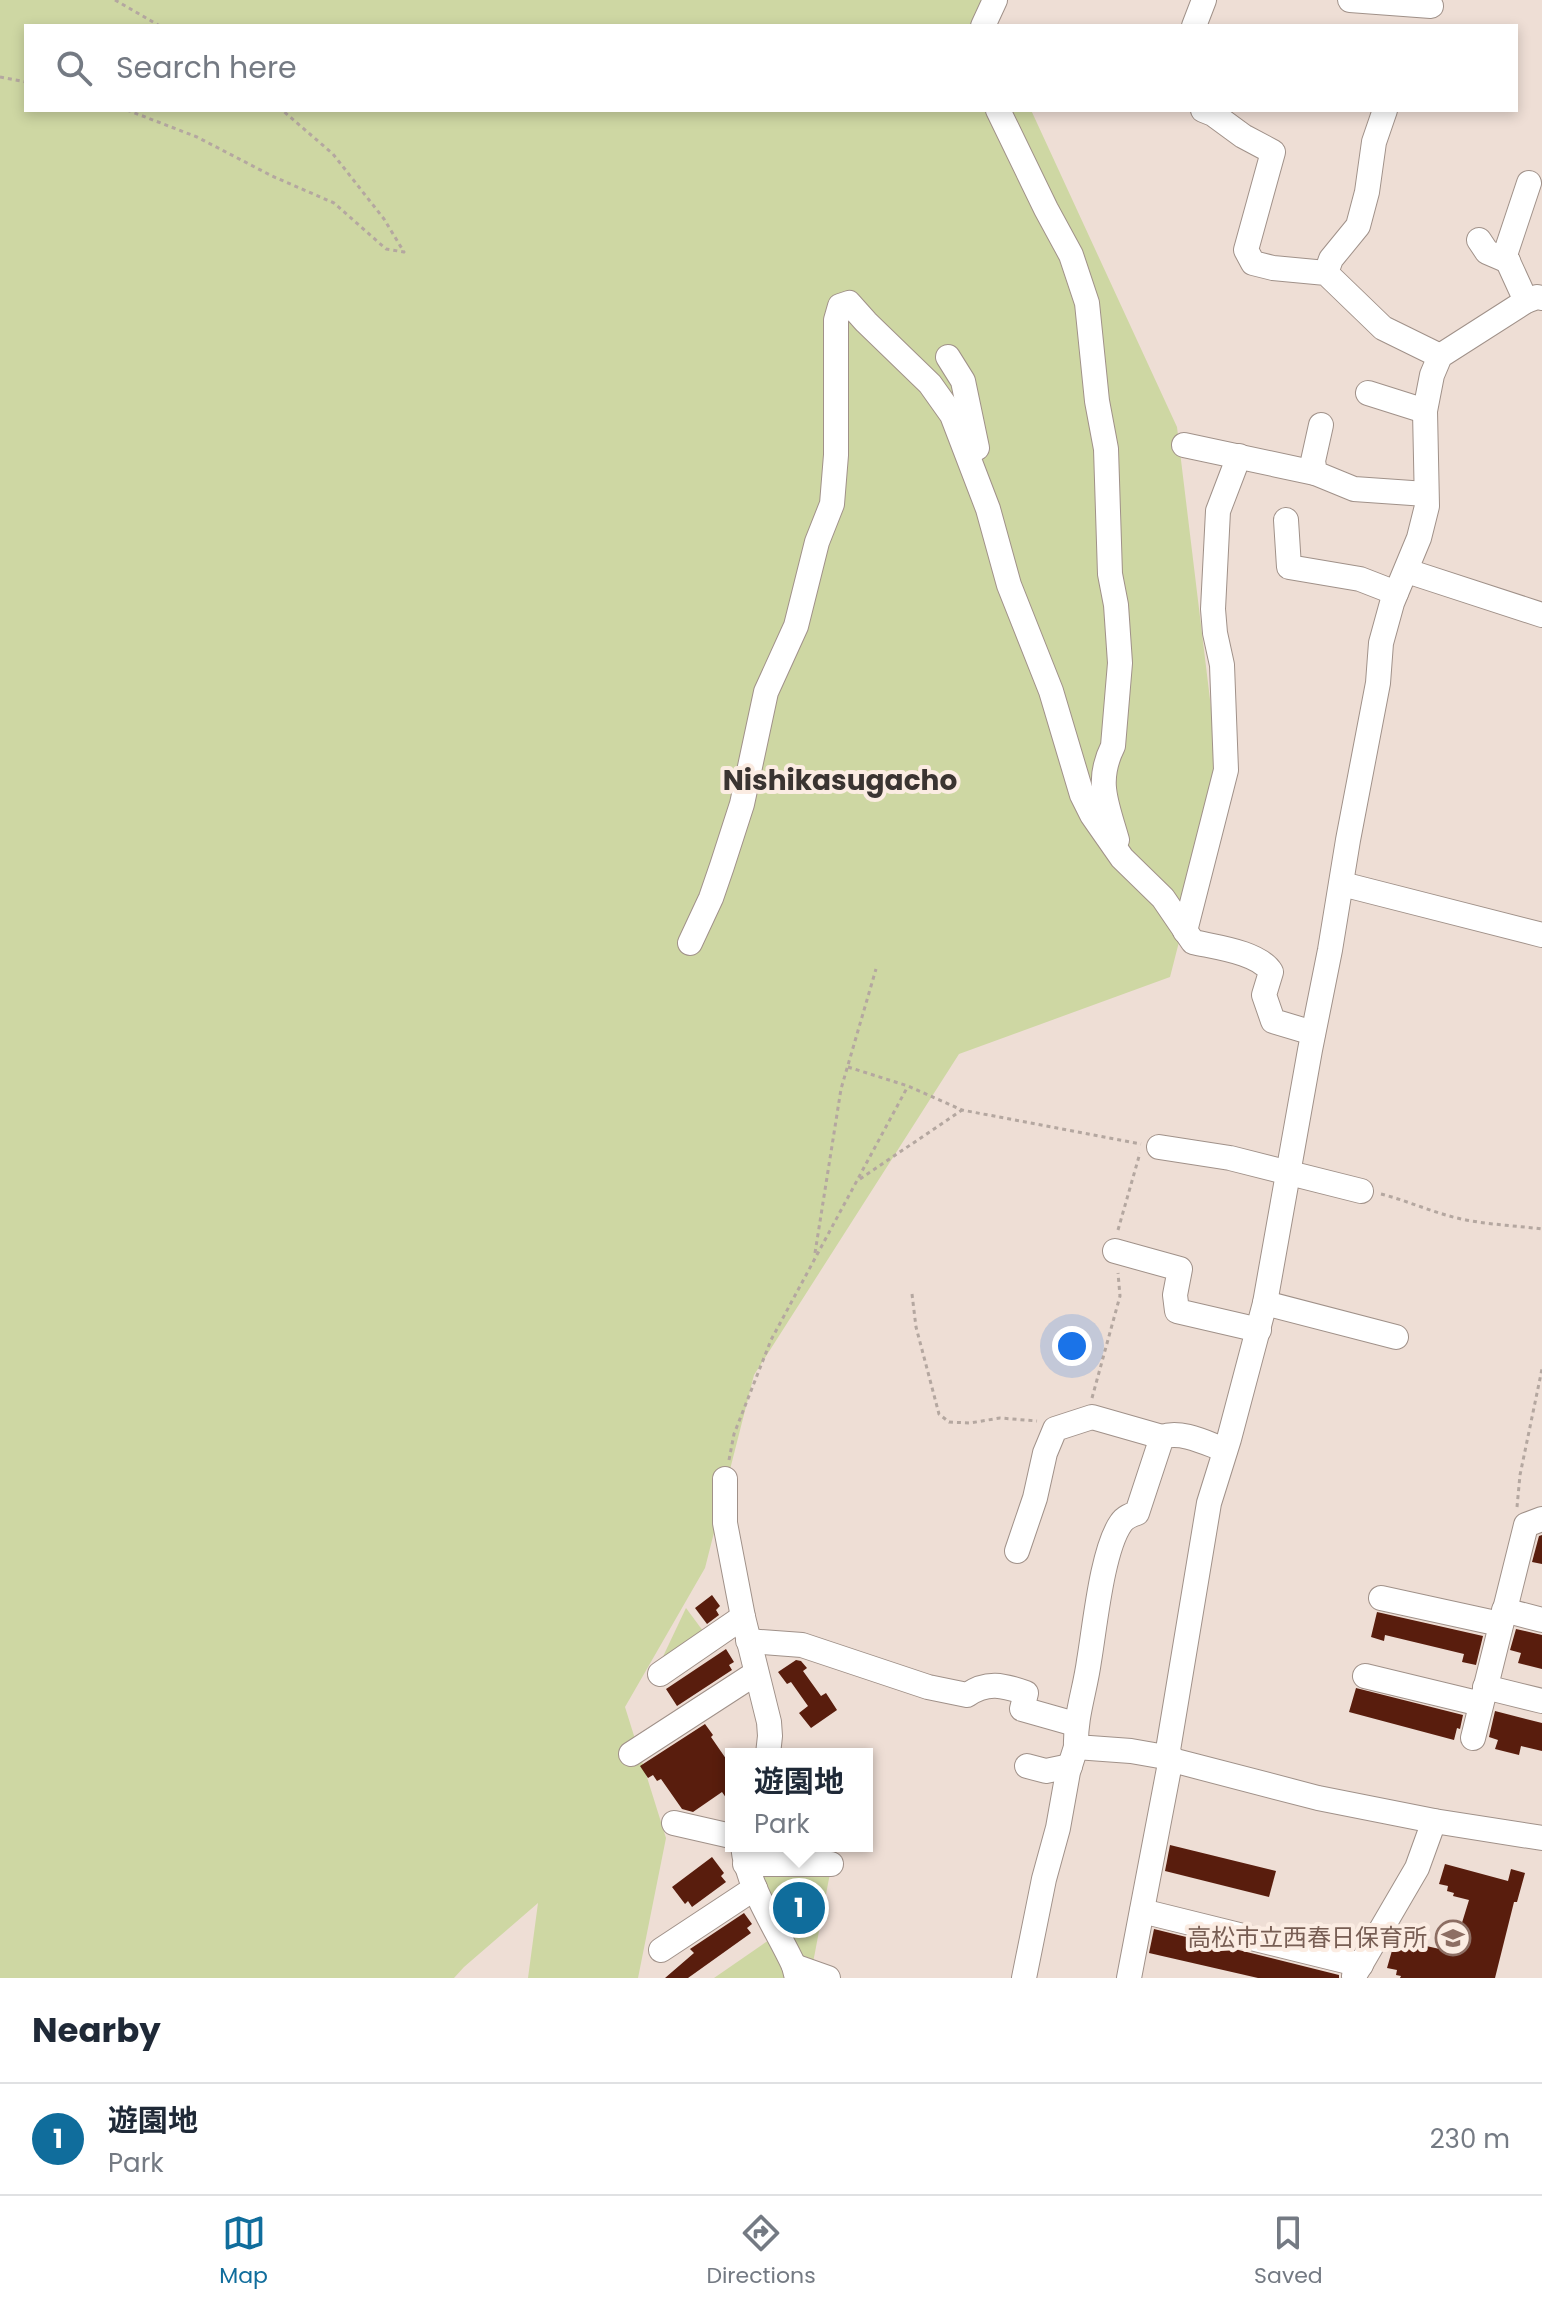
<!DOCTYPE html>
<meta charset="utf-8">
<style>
body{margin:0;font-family:Poppins,"Noto Sans JP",sans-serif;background:#f6f6f7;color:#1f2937}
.you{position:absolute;left:1072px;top:1346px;width:28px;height:28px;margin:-20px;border:6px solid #fff;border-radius:50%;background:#1a73e8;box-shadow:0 0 0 12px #1a73e833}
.badge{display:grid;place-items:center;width:52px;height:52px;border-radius:50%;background:#106d9c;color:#fff;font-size:26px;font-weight:700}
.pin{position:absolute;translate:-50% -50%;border:4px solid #fff;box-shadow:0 2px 8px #0006}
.popup{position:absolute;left:725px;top:1748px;width:148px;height:104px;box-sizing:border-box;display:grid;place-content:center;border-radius:0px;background:#fff;filter:drop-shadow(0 2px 6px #0005);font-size:26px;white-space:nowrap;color:#747a83}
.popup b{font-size:30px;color:#1f2937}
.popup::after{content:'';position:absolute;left:50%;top:100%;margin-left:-16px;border:16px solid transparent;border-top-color:#fff}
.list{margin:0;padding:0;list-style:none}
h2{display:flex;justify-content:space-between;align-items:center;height:104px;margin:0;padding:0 32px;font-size:34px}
h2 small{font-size:26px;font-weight:400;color:#747a83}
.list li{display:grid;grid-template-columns:52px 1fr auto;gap:24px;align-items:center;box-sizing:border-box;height:112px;padding:0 32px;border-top:2px solid #e0e1e3}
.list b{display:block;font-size:30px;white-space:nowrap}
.list p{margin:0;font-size:26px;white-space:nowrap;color:#747a83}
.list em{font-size:26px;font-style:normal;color:#747a83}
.icon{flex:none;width:44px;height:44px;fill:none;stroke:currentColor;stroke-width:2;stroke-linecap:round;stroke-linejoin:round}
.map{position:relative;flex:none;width:1542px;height:1978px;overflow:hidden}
.search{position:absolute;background:#fff;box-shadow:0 4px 12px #0003;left:24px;right:24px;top:24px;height:88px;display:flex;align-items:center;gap:20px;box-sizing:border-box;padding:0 28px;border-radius:0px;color:#747a83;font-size:30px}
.sheet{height:216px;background:#fff}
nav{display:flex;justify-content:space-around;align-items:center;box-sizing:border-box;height:112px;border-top:2px solid #e0e1e3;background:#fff;font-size:22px;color:#747a83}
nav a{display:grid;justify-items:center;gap:4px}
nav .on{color:#106d9c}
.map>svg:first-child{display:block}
.green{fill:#ced7a3}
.building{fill:#591d0d}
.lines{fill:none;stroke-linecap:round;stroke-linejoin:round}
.minor-casing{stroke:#a09189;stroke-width:26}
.path{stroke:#b4a7a0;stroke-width:3;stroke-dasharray:4 4;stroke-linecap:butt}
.minor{stroke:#fff;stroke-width:24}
.labels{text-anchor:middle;stroke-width:8;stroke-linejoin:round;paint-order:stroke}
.education-label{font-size:24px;fill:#785e54;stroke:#fbece2;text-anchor:end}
.quarter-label{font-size:28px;font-weight:bold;fill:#3a3431;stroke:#fbece2}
</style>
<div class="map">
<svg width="1542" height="1978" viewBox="0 0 1542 1978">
<rect width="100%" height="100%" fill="#eeded5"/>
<g class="green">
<polygon points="0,0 981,0 992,26 26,26 26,110 1031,110 1177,427 1220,782 1170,977 959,1054 754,1375 705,1568 625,1707 666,1838 638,1978 528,1978 538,1903 464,1967 454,1978 0,1978"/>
<polygon points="686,1608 706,1635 659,1665"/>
<polygon points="757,1868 831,1868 812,1968 802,1965"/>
<polygon points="769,1940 783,1971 789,1978 714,1978"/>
</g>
<g class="building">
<polygon points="1542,1535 1542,1564 1532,1562 1539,1536"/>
<polygon points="712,1595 720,1606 716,1610 719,1615 707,1624 695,1608"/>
<polygon points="1377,1612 1483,1636 1476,1665 1462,1662 1464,1654 1385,1635 1384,1641 1371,1637"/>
<polygon points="1516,1629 1542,1635 1542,1669 1518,1663 1521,1653 1510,1650"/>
<polygon points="726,1649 734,1662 729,1665 732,1670 677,1706 666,1689"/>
<polygon points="796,1660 801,1661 807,1668 803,1671 821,1696 826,1693 837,1710 811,1728 799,1713 808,1706 791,1682 787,1684 778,1672"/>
<polygon points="1356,1688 1463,1715 1460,1729 1457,1728 1454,1740 1349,1712"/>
<polygon points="1495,1711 1542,1723 1542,1751 1521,1746 1519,1755 1495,1749 1498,1740 1489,1737"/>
<polygon points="705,1724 713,1735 711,1737 731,1766 731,1805 722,1792 693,1812 682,1809 661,1779 657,1781 653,1775 648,1778 640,1766"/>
<polygon points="1170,1845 1276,1871 1269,1897 1165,1871"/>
<polygon points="712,1857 724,1873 721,1876 726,1882 692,1907 688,1901 685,1904 672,1887"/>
<polygon points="1445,1864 1508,1881 1511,1869 1525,1873 1517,1902 1514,1902 1495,1978 1400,1978 1401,1976 1396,1975 1397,1970 1387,1968 1393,1947 1402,1949 1404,1941 1453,1952 1469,1900 1453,1896 1454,1893 1447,1891 1448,1886 1439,1884"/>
<polygon points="744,1913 752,1924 747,1928 751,1933 688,1978 665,1978 694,1953 690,1949"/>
<polygon points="1154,1929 1339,1975 1339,1978 1258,1978 1149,1953"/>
</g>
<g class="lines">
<g class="minor-casing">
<g id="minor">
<polyline points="1350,0 1431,6"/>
<polyline points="983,26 995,0"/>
<polyline points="1194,26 1204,0"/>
<path d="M998,110L1046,209L1071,255L1087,303L1097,401L1106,449L1110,574L1116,605L1120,663L1113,746C1095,782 1107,804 1117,840"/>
<polyline points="1203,110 1213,114 1243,136 1273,152 1246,250 1253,263 1273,268 1326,273 1383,328 1440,356"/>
<polyline points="1479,240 1487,252 1508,261"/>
<polyline points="1326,273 1331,259 1358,226 1367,192 1374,142 1385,110"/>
<polyline points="1542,298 1537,297 1526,301 1440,356 1432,375 1425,411 1427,506 1419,538 1392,603 1381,643 1378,683 1348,840 1330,950 1310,1050 1265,1303 1229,1439 1209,1503 1168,1750 1171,1758 1176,1761 1318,1798 1434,1821 1542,1838"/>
<polyline points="1526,301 1505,255 1529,183"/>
<polyline points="948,357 963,381 977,448"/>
<polyline points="1368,393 1425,411"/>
<polyline points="1321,425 1313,461 1315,473 1354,489 1426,494"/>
<polyline points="1184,445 1315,473"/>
<polyline points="1286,520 1289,567 1360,579 1396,593"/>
<polyline points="1407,571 1542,615"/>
<polyline points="1342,884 1542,935"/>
<polyline points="1185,931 1226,770 1222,665 1215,633 1213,609 1218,511 1239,456"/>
<path d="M690,943L711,898L722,866L742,804L766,692L796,626L817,542L832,504L836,455V320L840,306L849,303L866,322L930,384L952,415L988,509L1009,585L1051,691L1082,795L1092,815L1122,858L1163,898L1193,942C1214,947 1259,952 1271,972L1264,995L1273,1021L1313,1033"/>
<polyline points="1159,1147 1230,1158 1361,1191"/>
<polyline points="1115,1251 1180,1269 1175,1295 1177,1311 1259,1330"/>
<polyline points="1265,1303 1396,1337"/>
<polyline points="725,1479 725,1523 743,1617 769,1722 770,1736 768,1754"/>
<polyline points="1017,1551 1035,1498 1045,1453 1055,1429 1092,1417 1162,1437"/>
<polyline points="1381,1598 1500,1624"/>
<polyline points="1504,1610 1542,1620"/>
<path d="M748,1641L802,1645L928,1687L967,1695C987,1681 1003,1685 1026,1693L1022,1709L1075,1724"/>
<polyline points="660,1674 743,1617"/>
<polyline points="1365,1676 1481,1704"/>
<polyline points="1485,1687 1542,1701"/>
<polyline points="1473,1738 1526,1525 1542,1519"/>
<polyline points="631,1754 756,1673"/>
<polyline points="1027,1766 1046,1771 1070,1766"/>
<polyline points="674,1823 731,1836"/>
<path d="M743,1846C747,1886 777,1929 794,1966L797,1978"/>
<polyline points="745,1864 831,1864"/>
<polyline points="1142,1911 1361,1965"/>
<polyline points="661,1950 755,1888"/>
<polyline points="794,1966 828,1978"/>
<polyline points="1354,1976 1417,1868 1434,1821"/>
<polyline points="1024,1978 1044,1879 1058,1828 1068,1772 1076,1747"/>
<path d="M1129,1978L1171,1758L1131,1751L1076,1747C1075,1716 1085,1691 1089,1661C1095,1626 1102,1550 1121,1523C1125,1517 1131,1515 1137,1513L1162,1437C1181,1430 1206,1443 1225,1450"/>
</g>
</g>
<g class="path">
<polyline points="115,0 160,26"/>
<polyline points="0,77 26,82"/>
<polyline points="127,110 197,137 272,176 334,203 386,249 404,252 384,219 333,154 282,110"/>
<polyline points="848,1067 908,1086 962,1110 1141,1144"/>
<polyline points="860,1179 962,1110"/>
<path d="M1381,1194C1412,1202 1440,1216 1472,1221C1495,1225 1519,1226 1542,1229"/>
<polyline points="1118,1230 1140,1153"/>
<polyline points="815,1253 841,1089 876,969"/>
<polyline points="912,1294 916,1327 939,1414 949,1422 970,1423 1000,1418 1037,1421"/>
<polyline points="1092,1398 1120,1296 1118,1273"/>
<polyline points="729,1460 734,1434 771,1340 908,1086"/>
<polyline points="1517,1507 1520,1475 1542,1369"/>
</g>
<use href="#minor" class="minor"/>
</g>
<defs>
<g id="school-ring" transform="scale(1.8)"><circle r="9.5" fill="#fbece2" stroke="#8d6e63" stroke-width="1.5"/><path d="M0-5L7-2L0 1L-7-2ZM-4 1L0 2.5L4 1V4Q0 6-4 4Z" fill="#8d6e63"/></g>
</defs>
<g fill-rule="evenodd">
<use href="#school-ring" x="1453" y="1938"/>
</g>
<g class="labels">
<g class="education-label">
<text x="1427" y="1946">高松市立西春日保育所</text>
</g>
<g class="quarter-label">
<text x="840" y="790">Nishikasugacho</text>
</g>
</g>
</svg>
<div class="you"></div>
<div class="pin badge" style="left:799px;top:1908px">1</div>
<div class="popup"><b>遊園地</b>Park</div>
<div class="search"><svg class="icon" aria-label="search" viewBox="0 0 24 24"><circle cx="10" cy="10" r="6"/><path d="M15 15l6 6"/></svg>Search here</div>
</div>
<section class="sheet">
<h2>Nearby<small></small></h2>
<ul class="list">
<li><span class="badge">1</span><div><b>遊園地</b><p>Park</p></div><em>230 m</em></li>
</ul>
</section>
<nav>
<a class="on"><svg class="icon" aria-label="map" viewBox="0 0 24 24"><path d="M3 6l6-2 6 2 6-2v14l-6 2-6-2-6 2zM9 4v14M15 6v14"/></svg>Map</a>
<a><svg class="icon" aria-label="directions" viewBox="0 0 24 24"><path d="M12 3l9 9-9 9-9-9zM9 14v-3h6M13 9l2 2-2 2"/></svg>Directions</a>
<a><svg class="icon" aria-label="saved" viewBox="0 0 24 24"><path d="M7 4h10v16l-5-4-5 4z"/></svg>Saved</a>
</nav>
